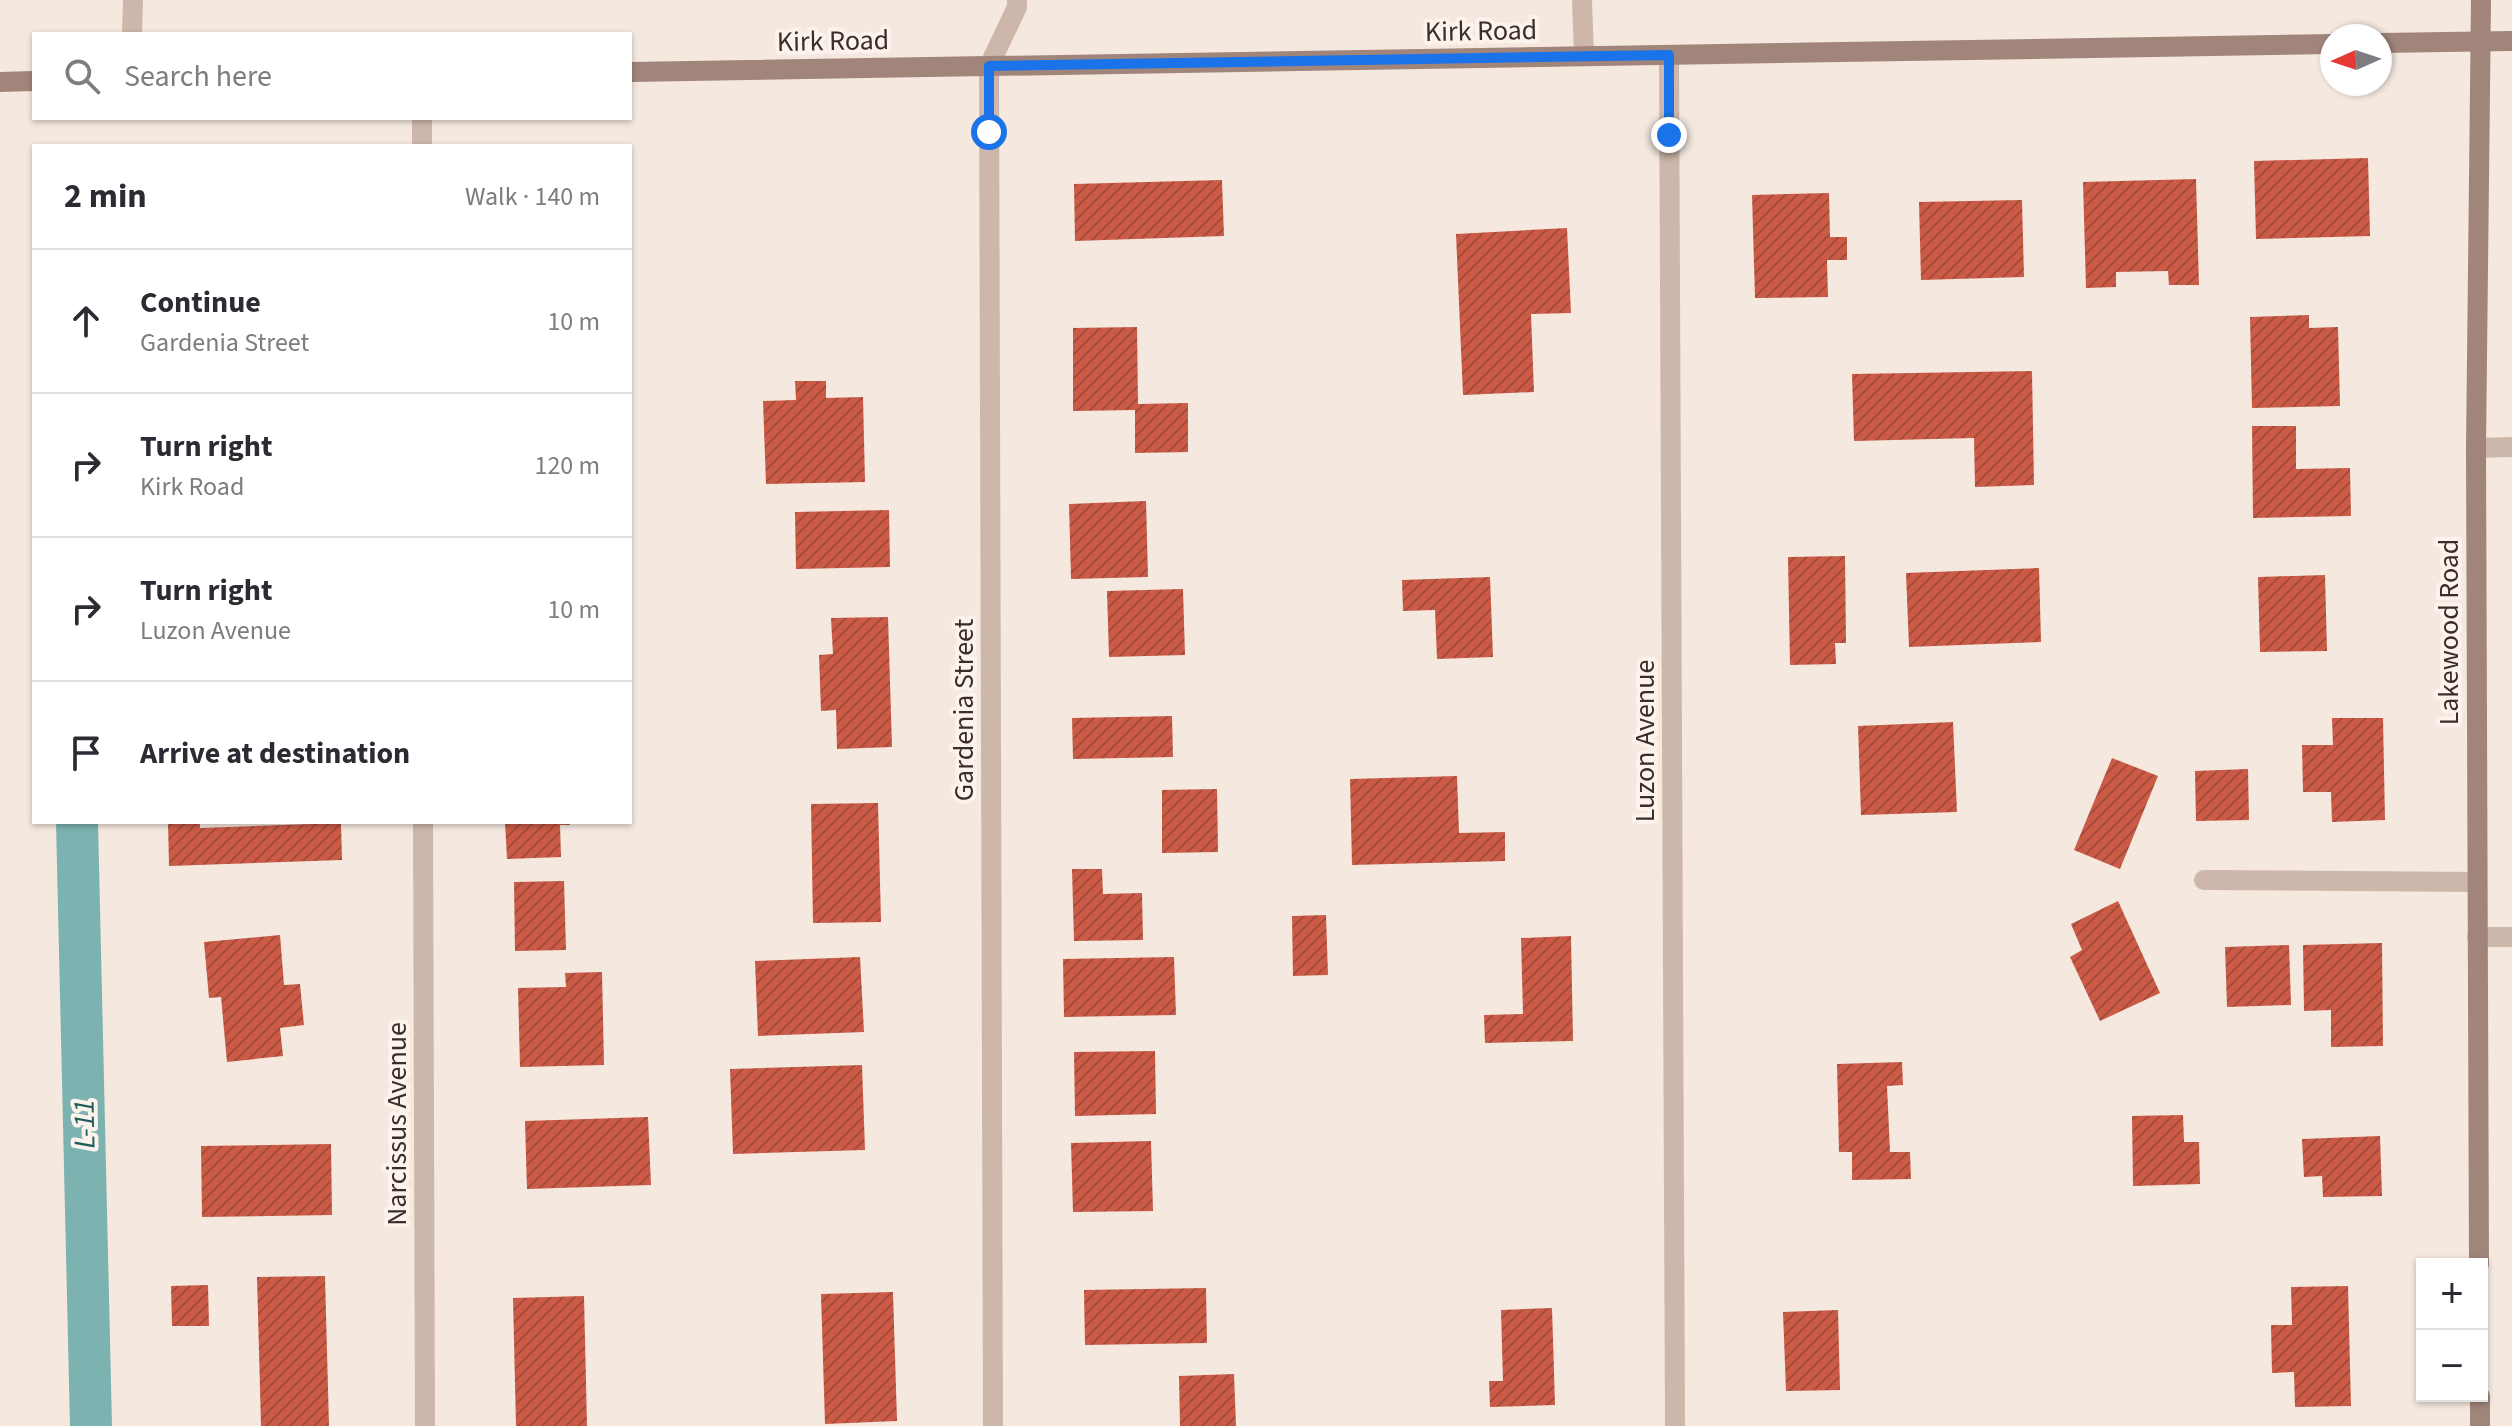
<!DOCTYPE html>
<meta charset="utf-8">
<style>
body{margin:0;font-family:"Source Sans 3",sans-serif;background:#f7f7f7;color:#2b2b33}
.controls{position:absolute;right:24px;bottom:24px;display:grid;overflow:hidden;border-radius:0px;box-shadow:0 2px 6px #0004}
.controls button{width:72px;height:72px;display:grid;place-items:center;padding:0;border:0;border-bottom:2px solid #e1e1e2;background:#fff;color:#2b2b33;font:40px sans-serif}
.compass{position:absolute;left:2320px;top:24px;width:72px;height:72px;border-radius:50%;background:#fff;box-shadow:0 2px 6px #0004;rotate:267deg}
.stop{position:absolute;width:24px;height:24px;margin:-18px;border:6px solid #1a73e8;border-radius:50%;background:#fff}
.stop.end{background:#1a73e8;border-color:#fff;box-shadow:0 2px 8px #0008}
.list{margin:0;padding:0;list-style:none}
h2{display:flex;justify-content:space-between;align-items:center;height:104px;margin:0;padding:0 32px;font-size:34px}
h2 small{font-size:26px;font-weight:400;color:#7c7c81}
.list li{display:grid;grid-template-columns:52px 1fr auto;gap:24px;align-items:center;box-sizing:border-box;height:144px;padding:0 32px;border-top:2px solid #e1e1e2}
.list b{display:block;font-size:30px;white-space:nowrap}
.list p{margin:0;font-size:26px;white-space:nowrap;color:#7c7c81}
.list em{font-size:26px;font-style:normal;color:#7c7c81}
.icon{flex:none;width:44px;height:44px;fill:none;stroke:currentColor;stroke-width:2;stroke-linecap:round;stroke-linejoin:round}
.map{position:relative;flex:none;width:2512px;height:1426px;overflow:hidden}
.search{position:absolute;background:#fff;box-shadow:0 2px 6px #0004;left:32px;top:32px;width:600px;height:88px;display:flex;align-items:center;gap:20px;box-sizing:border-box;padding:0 28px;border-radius:0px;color:#7c7c81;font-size:30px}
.panel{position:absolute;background:#fff;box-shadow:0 2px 6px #0004;left:32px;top:144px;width:600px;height:680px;border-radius:0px}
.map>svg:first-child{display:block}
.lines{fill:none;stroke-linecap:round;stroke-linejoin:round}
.canal{stroke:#7cb2b0;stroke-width:42}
.building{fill:url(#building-hatch)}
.street{stroke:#cdb7aa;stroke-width:20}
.secondary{stroke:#a1857b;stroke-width:20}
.route{stroke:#1a73e8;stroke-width:10}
.labels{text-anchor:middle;stroke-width:8;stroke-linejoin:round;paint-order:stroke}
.street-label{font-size:28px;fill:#3a2d2a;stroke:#fbf3ec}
.water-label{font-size:30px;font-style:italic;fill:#1d5e5c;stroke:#fbf3ec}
</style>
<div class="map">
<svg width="2512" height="1426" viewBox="0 0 2512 1426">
<defs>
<pattern id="building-hatch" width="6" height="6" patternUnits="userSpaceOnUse" patternTransform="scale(2)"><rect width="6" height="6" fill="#cb5b46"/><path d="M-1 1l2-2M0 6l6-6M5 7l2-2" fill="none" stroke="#a64c3b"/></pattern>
</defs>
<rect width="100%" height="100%" fill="#f4e8df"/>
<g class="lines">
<polyline class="canal" points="77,822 91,1426"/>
</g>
<g class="building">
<polygon points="2368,158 2370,236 2256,239 2254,161"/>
<polygon points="2196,179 2199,285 2169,285 2168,271 2116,272 2116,287 2086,288 2083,182"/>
<polygon points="1222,180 1224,236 1075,241 1074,184"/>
<polygon points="1829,193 1830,237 1847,237 1847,260 1827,260 1828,297 1755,298 1752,195"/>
<polygon points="2022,200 2024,277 1921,280 1919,202"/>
<polygon points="1567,228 1571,313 1531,314 1534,392 1463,395 1456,234"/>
<polygon points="2309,315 2309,328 2338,327 2340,406 2252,408 2250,317"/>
<polygon points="1137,327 1138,404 1188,403 1188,452 1135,453 1135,410 1073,411 1073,328"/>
<polygon points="2032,371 2034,485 1975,487 1974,438 1854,441 1852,374"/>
<polygon points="795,381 826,381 826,398 863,397 865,482 766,484 763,401 796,400"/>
<polygon points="2252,426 2296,426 2296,469 2350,468 2351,516 2253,518"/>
<polygon points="1146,501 1148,577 1071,579 1069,504"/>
<polygon points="889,510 890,567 796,569 795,512"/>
<polygon points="1845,556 1846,643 1835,643 1836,664 1790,665 1788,557"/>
<polygon points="2039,568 2041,642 1909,647 1906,573"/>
<polygon points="2325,575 2327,651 2260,652 2258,577"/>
<polygon points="1490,577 1493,657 1437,659 1435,610 1403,611 1402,580"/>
<polygon points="1183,589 1185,655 1109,657 1107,591"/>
<polygon points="888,617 892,747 837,749 836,710 821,711 819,655 833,654 831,618"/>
<polygon points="1172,716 1173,757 1073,759 1072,718"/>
<polygon points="2332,718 2383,718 2385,820 2332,822 2331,792 2303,792 2302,745 2333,745"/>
<polygon points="1953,722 1957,812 1861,815 1858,726"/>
<polygon points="2112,758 2158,776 2120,869 2074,850"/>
<polygon points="2248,769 2249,820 2196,821 2195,771"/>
<polygon points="1457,776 1459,833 1505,832 1505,861 1352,865 1350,779"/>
<polygon points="1217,789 1218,852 1162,853 1162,790"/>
<polygon points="878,803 881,922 813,923 811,804"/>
<polygon points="168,822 200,822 200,828 341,823 342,860 169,866"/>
<polygon points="505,822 570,822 570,825 560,825 561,857 507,859"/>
<polygon points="1072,869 1102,869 1103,894 1142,893 1143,940 1074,941"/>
<polygon points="564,881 566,950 515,951 514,882"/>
<polygon points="2118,901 2160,993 2100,1021 2070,957 2082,950 2071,924"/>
<polygon points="1326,915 1328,975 1293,976 1292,916"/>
<polygon points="280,935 284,985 300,984 304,1025 280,1028 283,1056 227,1062 221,997 209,998 204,942"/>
<polygon points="1571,936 1573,1041 1485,1043 1484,1015 1523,1014 1521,938"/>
<polygon points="2382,943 2383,1046 2331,1047 2331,1010 2304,1011 2303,945"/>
<polygon points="2289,945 2291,1005 2227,1007 2225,947"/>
<polygon points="860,957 864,1032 758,1036 755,961"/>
<polygon points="1174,957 1176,1015 1064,1017 1063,959"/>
<polygon points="602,972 604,1065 520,1067 518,988 566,987 565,973"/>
<polygon points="1155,1051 1156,1114 1075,1116 1074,1052"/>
<polygon points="1902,1062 1903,1085 1887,1086 1890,1152 1910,1152 1911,1179 1852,1180 1852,1152 1839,1152 1837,1064"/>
<polygon points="862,1065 865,1150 733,1154 730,1069"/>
<polygon points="2183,1115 2184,1142 2199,1142 2200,1184 2133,1186 2132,1116"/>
<polygon points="648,1117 651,1185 527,1189 525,1121"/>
<polygon points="2380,1136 2382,1196 2323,1197 2322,1176 2304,1177 2302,1139"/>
<polygon points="1151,1141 1153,1211 1073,1212 1071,1143"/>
<polygon points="331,1144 332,1215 202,1217 201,1146"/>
<polygon points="325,1276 329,1426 261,1426 257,1277"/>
<polygon points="208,1285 209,1326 172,1326 171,1286"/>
<polygon points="2348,1286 2351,1406 2295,1407 2294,1372 2272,1373 2271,1325 2292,1325 2291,1287"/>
<polygon points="1206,1288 1207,1343 1085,1345 1084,1290"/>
<polygon points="893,1292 897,1421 825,1424 821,1294"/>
<polygon points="584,1296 587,1426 516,1426 513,1298"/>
<polygon points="1552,1308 1555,1405 1490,1407 1489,1381 1503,1381 1501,1310"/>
<polygon points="1838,1310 1840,1390 1786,1391 1783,1312"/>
<polygon points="1234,1374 1236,1426 1180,1426 1179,1376"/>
</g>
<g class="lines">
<g class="street">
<polyline points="1582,0 1584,56"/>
<polyline points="132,34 133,0"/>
<polyline points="1669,55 1675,1426"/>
<polyline points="422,118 422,146"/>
<polyline points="2476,448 2512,447"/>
<polyline points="423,822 425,1426"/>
<polyline points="2204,880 2477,882"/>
<polyline points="2477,937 2512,937"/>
<polyline points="993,1426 989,66 1017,7 1017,0"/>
</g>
<g class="secondary">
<polyline points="2380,43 2512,41"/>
<polyline points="630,72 2332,44"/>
<polyline points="0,82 34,81"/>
<polyline points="2479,1264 2476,448 2481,0"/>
<polyline points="2480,1396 2480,1426"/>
</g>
</g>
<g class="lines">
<polyline class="route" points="989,132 989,66 1669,55 1669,135"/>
</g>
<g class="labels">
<g class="street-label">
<text transform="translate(1481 30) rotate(-1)" y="10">Kirk Road</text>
<text transform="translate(833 40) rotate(-1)" y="10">Kirk Road</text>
<text transform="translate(2448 632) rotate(-90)" y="10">Lakewood Road</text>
<text transform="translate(963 710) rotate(-90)" y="10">Gardenia Street</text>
<text transform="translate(1644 741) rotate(-90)" y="10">Luzon Avenue</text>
<text transform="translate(396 1124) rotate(-90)" y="10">Narcissus Avenue</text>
</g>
<g class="water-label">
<text transform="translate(84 1124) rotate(-91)" y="10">L-11</text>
</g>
</g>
</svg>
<div class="controls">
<button>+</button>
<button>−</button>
</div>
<svg class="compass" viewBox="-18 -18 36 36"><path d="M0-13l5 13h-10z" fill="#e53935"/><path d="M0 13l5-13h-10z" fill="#7c7c81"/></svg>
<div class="stop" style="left:989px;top:132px"></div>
<div class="stop end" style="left:1669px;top:135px"></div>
<div class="search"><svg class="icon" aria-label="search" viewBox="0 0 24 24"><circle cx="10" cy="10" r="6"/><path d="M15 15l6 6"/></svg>Search here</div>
<section class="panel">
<h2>2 min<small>Walk · 140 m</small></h2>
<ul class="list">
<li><svg class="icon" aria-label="ahead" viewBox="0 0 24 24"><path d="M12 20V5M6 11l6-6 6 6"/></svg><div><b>Continue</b><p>Gardenia Street</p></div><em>10 m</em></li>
<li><svg class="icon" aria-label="right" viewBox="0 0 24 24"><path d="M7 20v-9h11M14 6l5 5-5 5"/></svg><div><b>Turn right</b><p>Kirk Road</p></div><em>120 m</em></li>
<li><svg class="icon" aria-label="right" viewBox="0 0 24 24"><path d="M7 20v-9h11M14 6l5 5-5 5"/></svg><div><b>Turn right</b><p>Luzon Avenue</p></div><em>10 m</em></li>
<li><svg class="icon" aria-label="arrive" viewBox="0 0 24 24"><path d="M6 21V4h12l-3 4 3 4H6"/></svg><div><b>Arrive at destination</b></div></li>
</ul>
</section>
</div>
